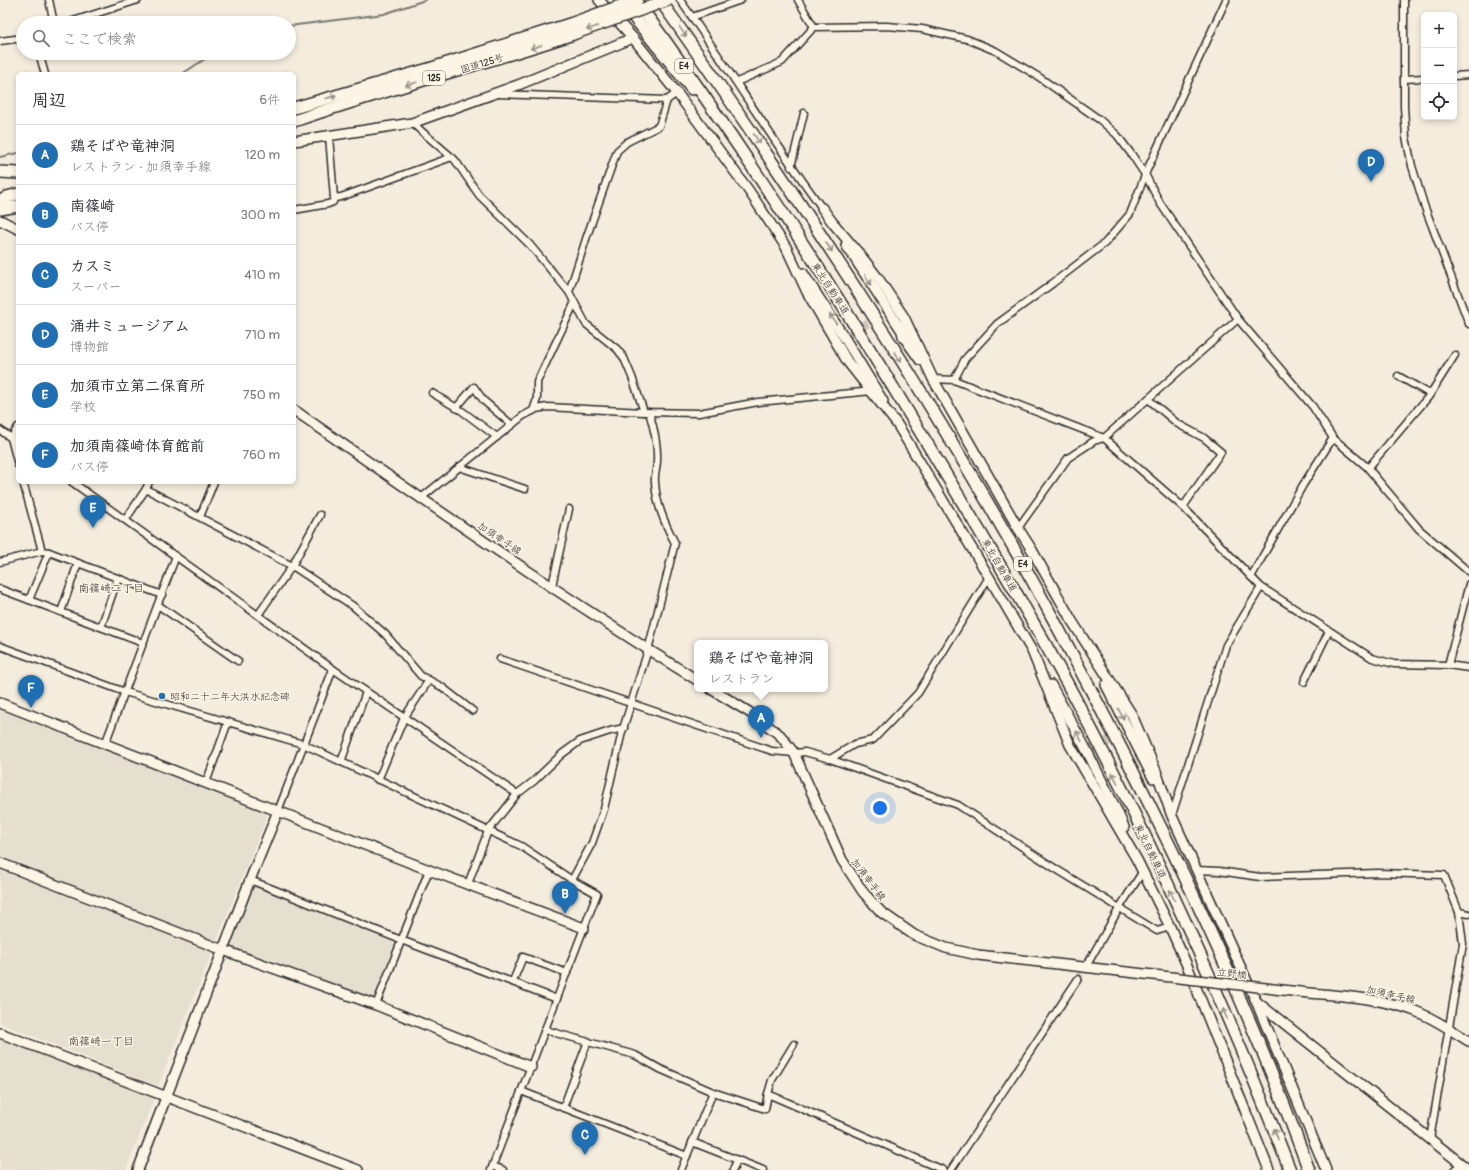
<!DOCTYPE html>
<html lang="ja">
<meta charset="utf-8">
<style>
body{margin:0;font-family:Pangolin,"Klee One",sans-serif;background:#f2f2f3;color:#2b2b33}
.controls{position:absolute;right:12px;top:12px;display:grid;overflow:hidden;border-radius:6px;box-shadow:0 2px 6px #0003}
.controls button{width:36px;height:36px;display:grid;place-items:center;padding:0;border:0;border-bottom:1px solid #e1e1e2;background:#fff;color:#2b2b33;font:20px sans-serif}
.you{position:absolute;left:880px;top:808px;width:14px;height:14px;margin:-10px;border:3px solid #fff;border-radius:50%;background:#1a73e8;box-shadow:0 0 0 6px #1a73e833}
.badge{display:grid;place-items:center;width:26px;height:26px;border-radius:50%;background:#1f6fb2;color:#fff;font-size:13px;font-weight:700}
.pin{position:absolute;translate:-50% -33px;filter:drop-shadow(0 1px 2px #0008)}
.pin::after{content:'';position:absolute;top:21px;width:14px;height:12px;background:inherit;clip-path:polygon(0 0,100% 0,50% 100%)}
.popup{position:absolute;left:694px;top:640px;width:134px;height:52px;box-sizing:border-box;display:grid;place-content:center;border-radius:6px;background:#fff;filter:drop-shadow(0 1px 3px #0005);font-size:13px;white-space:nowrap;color:#7c7c81}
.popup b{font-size:15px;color:#2b2b33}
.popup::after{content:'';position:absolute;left:50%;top:100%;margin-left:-8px;border:8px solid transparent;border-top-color:#fff}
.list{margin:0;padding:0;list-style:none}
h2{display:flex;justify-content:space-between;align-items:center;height:52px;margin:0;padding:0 16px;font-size:17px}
h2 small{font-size:13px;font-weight:400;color:#7c7c81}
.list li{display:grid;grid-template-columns:26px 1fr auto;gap:12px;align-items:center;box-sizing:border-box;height:60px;padding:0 16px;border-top:1px solid #e1e1e2}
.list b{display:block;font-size:15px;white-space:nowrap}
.list p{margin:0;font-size:13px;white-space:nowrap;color:#7c7c81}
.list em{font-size:13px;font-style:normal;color:#7c7c81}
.icon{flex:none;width:22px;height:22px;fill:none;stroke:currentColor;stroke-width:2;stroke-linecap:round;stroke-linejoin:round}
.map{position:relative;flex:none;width:1469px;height:1170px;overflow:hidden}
.search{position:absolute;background:#fff;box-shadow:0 2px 6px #0003;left:16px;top:16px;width:280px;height:44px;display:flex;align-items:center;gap:10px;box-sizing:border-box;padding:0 14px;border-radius:22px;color:#7c7c81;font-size:15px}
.panel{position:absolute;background:#fff;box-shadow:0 2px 6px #0003;left:16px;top:72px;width:280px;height:412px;border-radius:6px}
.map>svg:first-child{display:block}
.built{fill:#e5dfd0}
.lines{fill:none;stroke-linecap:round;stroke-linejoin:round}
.stream{stroke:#7a7771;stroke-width:2}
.street-tunnel{stroke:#ccc6ba;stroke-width:6;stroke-dasharray:6 3;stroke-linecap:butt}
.secondary-tunnel{stroke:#ccc6ba;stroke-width:9;stroke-dasharray:9 4.5;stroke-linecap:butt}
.street-casing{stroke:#2b2b2b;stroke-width:9}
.secondary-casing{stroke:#2b2b2b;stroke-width:12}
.highway-casing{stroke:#2b2b2b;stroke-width:14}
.street{stroke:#fcf5e5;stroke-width:6}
.secondary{stroke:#fcf5e5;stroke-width:9}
.highway{stroke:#fcf5e5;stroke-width:11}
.secondary-bridge-casing{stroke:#2b2b2b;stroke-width:12;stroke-linecap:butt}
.highway-bridge-casing{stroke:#2b2b2b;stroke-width:14;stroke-linecap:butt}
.secondary-bridge{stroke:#fcf5e5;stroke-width:9}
.highway-bridge{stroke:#fcf5e5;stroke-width:11}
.oneway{stroke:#949088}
.poi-dot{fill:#1f6fb2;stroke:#fcf5e5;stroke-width:1.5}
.labels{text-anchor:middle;stroke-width:3;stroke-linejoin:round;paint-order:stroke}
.shield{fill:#fcf5e5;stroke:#6a6863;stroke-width:1}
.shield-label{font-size:9px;font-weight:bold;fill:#2b2b2b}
.street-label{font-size:10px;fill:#2b2b2b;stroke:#fcf5e5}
.poi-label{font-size:10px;fill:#2b2b2b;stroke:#fcf5e5;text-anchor:start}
.neighbourhood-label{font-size:11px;fill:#2b2b2b;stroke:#fcf5e5}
</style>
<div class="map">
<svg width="1469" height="1170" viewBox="0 0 1469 1170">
<rect width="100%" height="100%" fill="#f4edde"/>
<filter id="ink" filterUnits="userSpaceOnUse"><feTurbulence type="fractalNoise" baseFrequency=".025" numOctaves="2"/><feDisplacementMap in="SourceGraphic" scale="8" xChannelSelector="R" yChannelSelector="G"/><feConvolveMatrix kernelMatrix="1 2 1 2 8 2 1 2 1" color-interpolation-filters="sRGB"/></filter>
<g filter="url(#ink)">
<g class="built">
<polygon points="0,710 265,811 267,816 216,942 0,858"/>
<polygon points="0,870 212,952 158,1086 0,1023"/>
<polygon points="250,884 394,943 374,998 370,999 225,946"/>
<polygon points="0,1039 154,1098 126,1170 0,1170"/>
</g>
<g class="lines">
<g class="stream">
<polyline points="289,26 384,14 425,0"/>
<polyline points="182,74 214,53"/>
<polyline points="0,157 18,153"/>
</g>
<polyline class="street-tunnel" points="1078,979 1087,965"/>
<g class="secondary-tunnel">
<polyline points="849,335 883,313"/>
<polyline points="1089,750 1127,732"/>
</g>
<g class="street-casing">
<g id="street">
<polyline points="49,0 54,23"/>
<polyline points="680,0 692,17"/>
<path d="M741,0L692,17C736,80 776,146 822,208"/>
<polyline points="798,0 814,27"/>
<polyline points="1404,0 1404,107 1406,137 1412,166 1424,205 1469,324"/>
<polyline points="67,23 138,0"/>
<polyline points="0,41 23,38"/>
<polyline points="39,53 45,74"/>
<polyline points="1454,76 1469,75"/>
<polyline points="1404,79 1424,78"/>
<polyline points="737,82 782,62 814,27 887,26 922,29 967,39 996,51 1039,77 1100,120 1117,135 1132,155 1146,176 1160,203 1238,319 1313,407 1333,438 1367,467 1419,529 1469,572"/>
<polyline points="498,94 667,100 677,93"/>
<polyline points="412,123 455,160 479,195 530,245 569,292 586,324 617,349 624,358 632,377 644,412"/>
<polyline points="329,136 334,198 341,197 452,157"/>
<polyline points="791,167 804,113"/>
<polyline points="294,210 328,204 333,202 334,198"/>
<polyline points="569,292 587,236 617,151 627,142 659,126 667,100"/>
<polyline points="1398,376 1430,394"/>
<polyline points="933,379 954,380 1104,438 1183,507 1261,587 1372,658 1394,664 1448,665 1469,668"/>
<polyline points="954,380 965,359 997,324 1053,283 1105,243 1130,214 1147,170 1226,0"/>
<polyline points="432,393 462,411 497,437"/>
<polyline points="1148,399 1178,424 1204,438 1221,452 1183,507"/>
<polyline points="456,408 474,387 484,401 512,425"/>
<polyline points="533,411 537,399 537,382 574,304"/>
<polyline points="18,427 11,438 18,465"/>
<polyline points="0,430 18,443"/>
<polyline points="459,467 525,489"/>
<polyline points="1368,468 1429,396 1455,355"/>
<polyline points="23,482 42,551"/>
<polyline points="72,482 333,669 517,794"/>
<polyline points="146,489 294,567 353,606 385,634 421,676 442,687 473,711"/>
<polyline points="421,498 523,416 536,409 547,407 644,412 699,413 758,402 872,391"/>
<polyline points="200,517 214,482"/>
<polyline points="126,519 146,489 149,482"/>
<polyline points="1018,528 1068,458 1094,441 1104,438 1238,319"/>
<polyline points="0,562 42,551 49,552 162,595"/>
<polyline points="1251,577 1303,485 1333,438"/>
<polyline points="552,586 569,509"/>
<polyline points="0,589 143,643"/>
<polyline points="29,600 49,552"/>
<polyline points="158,605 238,661"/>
<polyline points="61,612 78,563"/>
<polyline points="258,615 292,566 320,515"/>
<polyline points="101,627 118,578"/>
<polyline points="0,646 125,692 303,744 521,846 572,880 597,894 491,1170"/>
<polyline points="500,659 772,751 794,753 805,752 830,759 958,805 1056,869 1157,931 1170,927"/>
<polyline points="1448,665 1469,584"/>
<polyline points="1304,682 1329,631"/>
<polyline points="105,744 176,556"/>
<polyline points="830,759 855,744 873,740 918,693 989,577"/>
<polyline points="341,762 366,692"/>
<polyline points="378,780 404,718 429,680"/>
<polyline points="206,783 228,722"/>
<polyline points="278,811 333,669"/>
<polyline points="1172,815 1226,645 1261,587"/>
<polyline points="1196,870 1219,871 1260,877 1378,873 1444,875 1459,912 1463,944 1430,1139"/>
<polyline points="250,880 401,940 557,999"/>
<path d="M572,880L592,843L604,809L622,732L648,650L675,543C665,524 656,504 655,482C654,475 657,468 657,461C658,444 654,428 649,412"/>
<polyline points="468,884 488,831 517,794 534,781 562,754 580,741 610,731 624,728"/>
<polyline points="1459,912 1469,914"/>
<polyline points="1088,963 1120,907 1143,871"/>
<polyline points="513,981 523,957 567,973"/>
<polyline points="376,1005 429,870"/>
<polyline points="545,1030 635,1055 660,1069 713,1092 765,1109 768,1094 943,1170"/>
<polyline points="521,1091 687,1156"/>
<polyline points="768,1094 772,1080 794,1044"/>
<polyline points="563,1108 588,1041"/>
<polyline points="692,1142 763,1170"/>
<polyline points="493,1166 503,1170"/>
<polyline points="681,1170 713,1092"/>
<polyline points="733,1170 737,1160"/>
<polyline points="951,1170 1078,979"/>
<polyline points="1454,1170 1462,1164"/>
</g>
</g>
<g class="secondary-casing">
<g id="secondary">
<polyline points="599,0 633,38 677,93 749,191 786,247 807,292 847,361 897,424 989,577 1032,651 1070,745 1137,860 1170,927 1189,970 1269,1170"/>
<polyline points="294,141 412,123 518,85 633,38"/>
<polyline points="822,208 833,223 861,256 878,278 904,317 933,379 1018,528 1032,550 1072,621 1132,715 1156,771 1172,816 1256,1001 1326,1170"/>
<polyline points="0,220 18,229"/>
<polyline points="846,245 902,331 903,336 920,360"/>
<polyline points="803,273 844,337 883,401"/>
<path d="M294,410C426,502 559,595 697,680"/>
<polyline points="1051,685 1087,751 1118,813 1124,827"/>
<polyline points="1106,685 1153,778"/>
<polyline points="711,689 749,712 780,735 794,753 842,860 863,892 881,912 914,935 946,948 978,955 1162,976"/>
<polyline points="0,703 429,870 584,928"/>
<polyline points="0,863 223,950 376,1005 531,1067"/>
<path d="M1300,992C1338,996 1378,997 1415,1011C1434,1018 1452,1031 1469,1041"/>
<polyline points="1257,1002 1469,1170"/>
<polyline points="0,1033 358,1170"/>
<polyline points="138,1170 250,880 278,811"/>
</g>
</g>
<g class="highway-casing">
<g id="highway">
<polyline points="620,0 692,89"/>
<path d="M660,0C791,186 917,375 1028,573C1060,630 1090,688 1120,746C1191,884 1255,1024 1309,1170"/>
<path d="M637,2C738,140 831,284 919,430C972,518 1026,607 1075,698C1156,850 1227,1009 1290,1170"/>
<polyline points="294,108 432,68 570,24"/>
<path d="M294,121C386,89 480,65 573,34"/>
<polyline points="0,172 18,173"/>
<polyline points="0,202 7,197 18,194"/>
<polyline points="0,209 18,206"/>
</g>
</g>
<use href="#street" class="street"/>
<use href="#secondary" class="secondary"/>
<use href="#highway" class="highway"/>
<g class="secondary-bridge-casing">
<polyline id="secondary-bridge" points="1162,976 1300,992"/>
</g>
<g class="highway-bridge-casing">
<g id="highway-bridge">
<polyline points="570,24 637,0"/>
<polyline points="573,34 668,0"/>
</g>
</g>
<use href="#secondary-bridge" class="secondary-bridge"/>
<use href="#highway-bridge" class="highway-bridge"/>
</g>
<defs><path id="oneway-shaft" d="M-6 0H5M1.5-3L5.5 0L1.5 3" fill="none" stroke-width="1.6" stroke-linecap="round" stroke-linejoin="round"/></defs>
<g class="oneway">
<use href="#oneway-shaft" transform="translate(592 28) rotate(160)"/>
<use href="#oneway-shaft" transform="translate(683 32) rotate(55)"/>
<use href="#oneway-shaft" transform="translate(536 47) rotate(162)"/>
<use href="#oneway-shaft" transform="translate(411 84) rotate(164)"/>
<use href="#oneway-shaft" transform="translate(331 97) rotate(-16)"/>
<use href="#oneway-shaft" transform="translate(757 139) rotate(56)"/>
<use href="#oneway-shaft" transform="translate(829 247) rotate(57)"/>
<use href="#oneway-shaft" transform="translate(868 280) rotate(58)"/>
<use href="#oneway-shaft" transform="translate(833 319) rotate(-123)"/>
<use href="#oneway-shaft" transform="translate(898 357) rotate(58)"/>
<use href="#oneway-shaft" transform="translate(1121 714) rotate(62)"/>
<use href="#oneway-shaft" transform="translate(1079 736) rotate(-118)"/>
<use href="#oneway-shaft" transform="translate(1115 778) rotate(-117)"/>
<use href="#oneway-shaft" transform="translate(1172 895) rotate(-115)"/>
<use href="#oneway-shaft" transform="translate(1225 1014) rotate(-113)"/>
<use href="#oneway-shaft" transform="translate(1276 1134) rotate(-111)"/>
</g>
</g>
<circle class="poi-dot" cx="162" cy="696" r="4"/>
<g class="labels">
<g class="shield">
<rect x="675" y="59" width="18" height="14" rx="3"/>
<rect x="423" y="71" width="22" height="14" rx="3"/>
<rect x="1014" y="557" width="18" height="14" rx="3"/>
</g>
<g class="shield-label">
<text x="684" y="69">E4</text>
<text x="434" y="81">125</text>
<text x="1023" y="567">E4</text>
</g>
<g class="street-label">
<text transform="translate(482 63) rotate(-17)" y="4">国道125号</text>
<text transform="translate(831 288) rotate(57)" y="4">東北自動車道</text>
<text transform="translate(500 538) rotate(34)" y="4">加須幸手線</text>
<text transform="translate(1000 565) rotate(60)" y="4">東北自動車道</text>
<text transform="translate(1151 851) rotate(64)" y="4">東北自動車道</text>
<text transform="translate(869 879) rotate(53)" y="4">加須幸手線</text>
<text transform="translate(1232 973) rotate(7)" y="4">立野橋</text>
<text transform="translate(1391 994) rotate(13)" y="4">加須幸手線</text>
</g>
<g class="poi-label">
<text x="170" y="700">昭和二十二年大洪水記念碑</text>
</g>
<g class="neighbourhood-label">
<text x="111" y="592">南篠崎二丁目</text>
<text x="101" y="1045">南篠崎一丁目</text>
</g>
</g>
</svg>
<div class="controls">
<button>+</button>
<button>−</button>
<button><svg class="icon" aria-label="locate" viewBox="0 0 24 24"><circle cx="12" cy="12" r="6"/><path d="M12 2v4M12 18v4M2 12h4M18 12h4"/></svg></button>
</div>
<div class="you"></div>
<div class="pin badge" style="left:761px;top:738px">A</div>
<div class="popup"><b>鶏そばや竜神洞</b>レストラン</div>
<div class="pin badge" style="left:565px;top:914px">B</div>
<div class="pin badge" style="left:585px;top:1155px">C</div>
<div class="pin badge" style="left:1371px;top:182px">D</div>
<div class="pin badge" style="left:93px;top:528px">E</div>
<div class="pin badge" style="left:31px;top:708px">F</div>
<div class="search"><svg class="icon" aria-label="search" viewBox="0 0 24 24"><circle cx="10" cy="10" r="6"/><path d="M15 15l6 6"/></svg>ここで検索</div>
<section class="panel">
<h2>周辺<small>6件</small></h2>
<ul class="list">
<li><span class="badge">A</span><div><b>鶏そばや竜神洞</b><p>レストラン · 加須幸手線</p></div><em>120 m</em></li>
<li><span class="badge">B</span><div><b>南篠崎</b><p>バス停</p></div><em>300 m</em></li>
<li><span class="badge">C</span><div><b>カスミ</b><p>スーパー</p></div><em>410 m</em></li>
<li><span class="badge">D</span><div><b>涌井ミュージアム</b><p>博物館</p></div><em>710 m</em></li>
<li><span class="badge">E</span><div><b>加須市立第二保育所</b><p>学校</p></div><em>750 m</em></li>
<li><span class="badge">F</span><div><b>加須南篠崎体育館前</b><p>バス停</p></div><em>760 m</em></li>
</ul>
</section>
</div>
